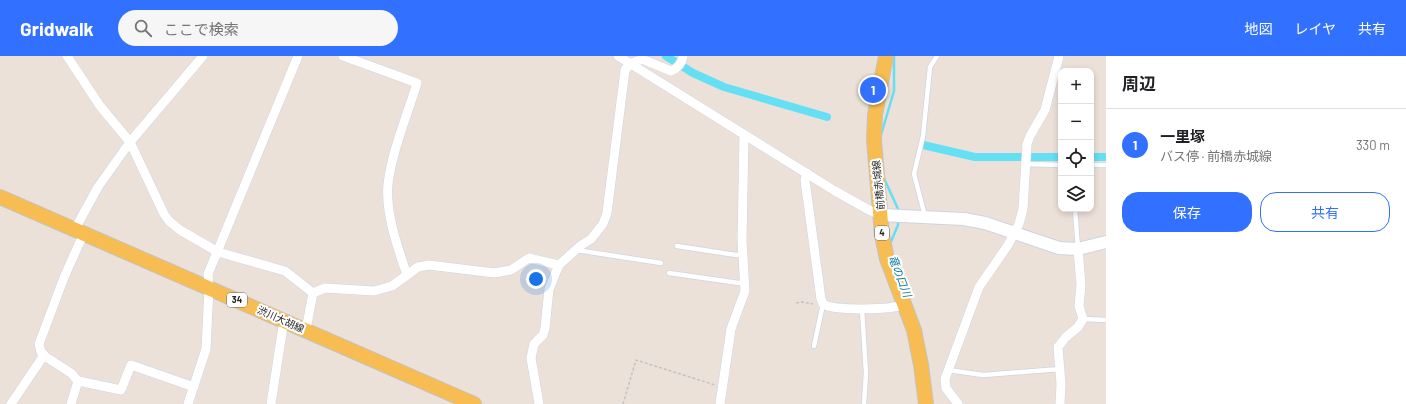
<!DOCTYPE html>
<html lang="ja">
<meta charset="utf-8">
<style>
body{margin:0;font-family:Barlow,"Noto Sans JP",sans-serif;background:#f6f6f6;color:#202124}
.controls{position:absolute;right:12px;top:12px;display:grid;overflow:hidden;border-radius:8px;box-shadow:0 2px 6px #0003}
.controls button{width:36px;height:36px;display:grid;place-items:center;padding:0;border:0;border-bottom:1px solid #e0e0e0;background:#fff;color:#202124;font:20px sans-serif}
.you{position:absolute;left:536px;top:223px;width:14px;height:14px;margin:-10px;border:3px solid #fff;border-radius:50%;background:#1a73e8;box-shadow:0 0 0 6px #1a73e833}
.badge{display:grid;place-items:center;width:26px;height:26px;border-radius:50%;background:#3271ff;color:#fff;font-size:13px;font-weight:700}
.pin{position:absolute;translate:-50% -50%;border:2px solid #fff;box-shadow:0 1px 4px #0006}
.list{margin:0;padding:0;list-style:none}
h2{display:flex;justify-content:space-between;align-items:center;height:52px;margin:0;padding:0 16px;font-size:17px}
h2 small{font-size:13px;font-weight:400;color:#757577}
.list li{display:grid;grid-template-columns:26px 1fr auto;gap:12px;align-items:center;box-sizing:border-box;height:72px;padding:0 16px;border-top:1px solid #e0e0e0}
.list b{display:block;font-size:15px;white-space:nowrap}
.list p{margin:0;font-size:13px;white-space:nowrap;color:#757577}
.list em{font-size:13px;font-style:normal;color:#757577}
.actions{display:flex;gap:8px;padding:12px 16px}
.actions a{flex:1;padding:9px 0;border:1px solid #3271ff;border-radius:16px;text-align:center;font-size:14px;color:#3271ff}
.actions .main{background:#3271ff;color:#fff}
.icon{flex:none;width:22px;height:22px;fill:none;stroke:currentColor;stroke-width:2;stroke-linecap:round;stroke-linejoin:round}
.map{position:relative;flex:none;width:1106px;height:348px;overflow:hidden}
header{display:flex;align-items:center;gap:24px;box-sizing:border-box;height:56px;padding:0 20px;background:#3271ff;color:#fff}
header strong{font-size:19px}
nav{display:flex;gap:22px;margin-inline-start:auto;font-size:14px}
.search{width:280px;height:36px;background:#f6f6f6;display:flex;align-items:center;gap:10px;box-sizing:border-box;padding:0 14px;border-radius:22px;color:#757577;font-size:15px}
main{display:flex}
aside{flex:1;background:#fff}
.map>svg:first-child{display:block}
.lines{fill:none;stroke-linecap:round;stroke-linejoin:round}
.stream{stroke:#65dff4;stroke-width:2.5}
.canal{stroke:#65dff4;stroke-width:8}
.lane-casing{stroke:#ced4e2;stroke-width:6}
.street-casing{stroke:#ced4e2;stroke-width:10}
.secondary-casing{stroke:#ced4e2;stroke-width:14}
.primary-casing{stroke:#c3c3c3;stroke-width:16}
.path{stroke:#c3c3c3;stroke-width:1.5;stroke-dasharray:3 2;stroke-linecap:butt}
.lane{stroke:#fff;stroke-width:4.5}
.street{stroke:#fff;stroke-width:9}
.secondary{stroke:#fff;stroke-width:12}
.primary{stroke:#f7bd52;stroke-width:14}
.labels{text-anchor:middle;stroke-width:4;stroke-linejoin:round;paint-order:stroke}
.shield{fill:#fff;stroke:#686868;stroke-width:1}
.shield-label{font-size:9px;font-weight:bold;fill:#282828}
.street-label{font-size:10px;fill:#282828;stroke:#fff}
.water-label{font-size:11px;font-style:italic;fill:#077c9e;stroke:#fff}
</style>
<header>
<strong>Gridwalk</strong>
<div class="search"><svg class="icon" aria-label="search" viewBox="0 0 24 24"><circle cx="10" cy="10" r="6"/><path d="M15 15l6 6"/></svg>ここで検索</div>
<nav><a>地図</a><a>レイヤ</a><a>共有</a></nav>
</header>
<main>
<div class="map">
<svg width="1106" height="348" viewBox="0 0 1106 348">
<rect width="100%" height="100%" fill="#ece1d9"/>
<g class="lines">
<g class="stream">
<polyline points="881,79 894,35 894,0"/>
<polyline points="883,120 898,153 898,156"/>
<polyline points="890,188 898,169 898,163"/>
</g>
<g class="canal">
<polyline points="666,0 693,17 724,31 827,61"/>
<polyline points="923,89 975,101 1061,101"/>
<polyline points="1091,101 1106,101"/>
</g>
<g class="lane-casing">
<g id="lane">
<polyline points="1026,108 1061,109"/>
<polyline points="1091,109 1106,109"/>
<polyline points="1075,153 1078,193"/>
<polyline points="925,160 914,118 923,80 930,11 937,0"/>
<polyline points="677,190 736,199 742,198"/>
<polyline points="576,194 661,207"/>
<polyline points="669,217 746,228"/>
<polyline points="862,253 866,317 864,348"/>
<polyline points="1083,263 1106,264"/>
<polyline points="814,290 823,248"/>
<polyline points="948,314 983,319 1060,313"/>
</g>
</g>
<g class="street-casing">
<g id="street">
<polyline points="67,0 100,50 130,86 164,158 169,165 180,174 218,196 285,215 313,237"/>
<path d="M343,0L417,27C407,60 392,95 388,128C385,156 398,193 407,219"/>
<polyline points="618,0 835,135 869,154 881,159"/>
<path d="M807,117L805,124L821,243L823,248C834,255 893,254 905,248"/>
<polyline points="75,173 98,131 130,86 203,0"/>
<polyline points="306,274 313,237 325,232 374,235 392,230 418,211 429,209 494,217 511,214 529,202 559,209"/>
<polyline points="78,325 121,334 131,309 194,331"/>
<polyline points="11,348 44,299"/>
<polyline points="71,348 78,325 71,317 46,301 41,296 39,288 65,219 84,177"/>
<polyline points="188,348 206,293 209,232 208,218 298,0"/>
<polyline points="271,348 284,264"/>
<path d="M539,348L531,302L534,288L543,279L545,272L549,233L559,209L580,190L591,183L603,168L607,157L625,14L630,8L642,3L671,15C678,12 682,7 683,0"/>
<polyline points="720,348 731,273 745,235 742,184 744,79"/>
<polyline points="958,348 946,332 945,323 979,231 1008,189 1019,168 1023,153 1027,88 1030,80 1045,54 1059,0"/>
<polyline points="1060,348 1061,328 1058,291 1066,281 1078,271 1083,263 1079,250 1081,229 1078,193"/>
</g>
</g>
<g class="secondary-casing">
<polyline id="secondary" points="881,159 964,163 985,167 1059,192 1078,193 1106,186"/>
</g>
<g class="primary-casing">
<g id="primary">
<polyline points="886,0 875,59 874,84 882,179 887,203 914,274 921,309 926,348"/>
<polyline points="0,141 474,348"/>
</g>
</g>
<g class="path">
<polyline points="796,247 802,246 813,248"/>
<polyline points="623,348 636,304 715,329"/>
</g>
<use href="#lane" class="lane"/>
<use href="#street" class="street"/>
<use href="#secondary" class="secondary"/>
<use href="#primary" class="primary"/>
</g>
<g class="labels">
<g class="shield">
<rect x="875" y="170" width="14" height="14" rx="3"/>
<rect x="227" y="237" width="20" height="14" rx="3"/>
</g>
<g class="shield-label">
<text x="882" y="180">4</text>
<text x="237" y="247">34</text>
</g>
<g class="street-label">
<text transform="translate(878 129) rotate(-96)" y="4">前橋赤城線</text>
<text transform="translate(281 263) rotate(24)" y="4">渋川大胡線</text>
</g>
<g class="water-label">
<text transform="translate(900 220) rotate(69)" y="4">竜の口川</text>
</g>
</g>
</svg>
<div class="controls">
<button>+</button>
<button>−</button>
<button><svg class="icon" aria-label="locate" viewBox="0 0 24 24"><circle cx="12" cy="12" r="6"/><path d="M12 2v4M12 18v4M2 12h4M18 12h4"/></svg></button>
<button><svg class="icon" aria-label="layers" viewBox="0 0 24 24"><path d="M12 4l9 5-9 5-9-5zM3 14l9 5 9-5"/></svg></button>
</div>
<div class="you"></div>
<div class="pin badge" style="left:873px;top:34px">1</div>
</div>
<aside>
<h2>周辺<small></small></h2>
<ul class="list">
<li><span class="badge">1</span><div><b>一里塚</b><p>バス停 · 前橋赤城線</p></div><em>330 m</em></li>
</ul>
<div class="actions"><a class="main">保存</a><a>共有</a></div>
</aside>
</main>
